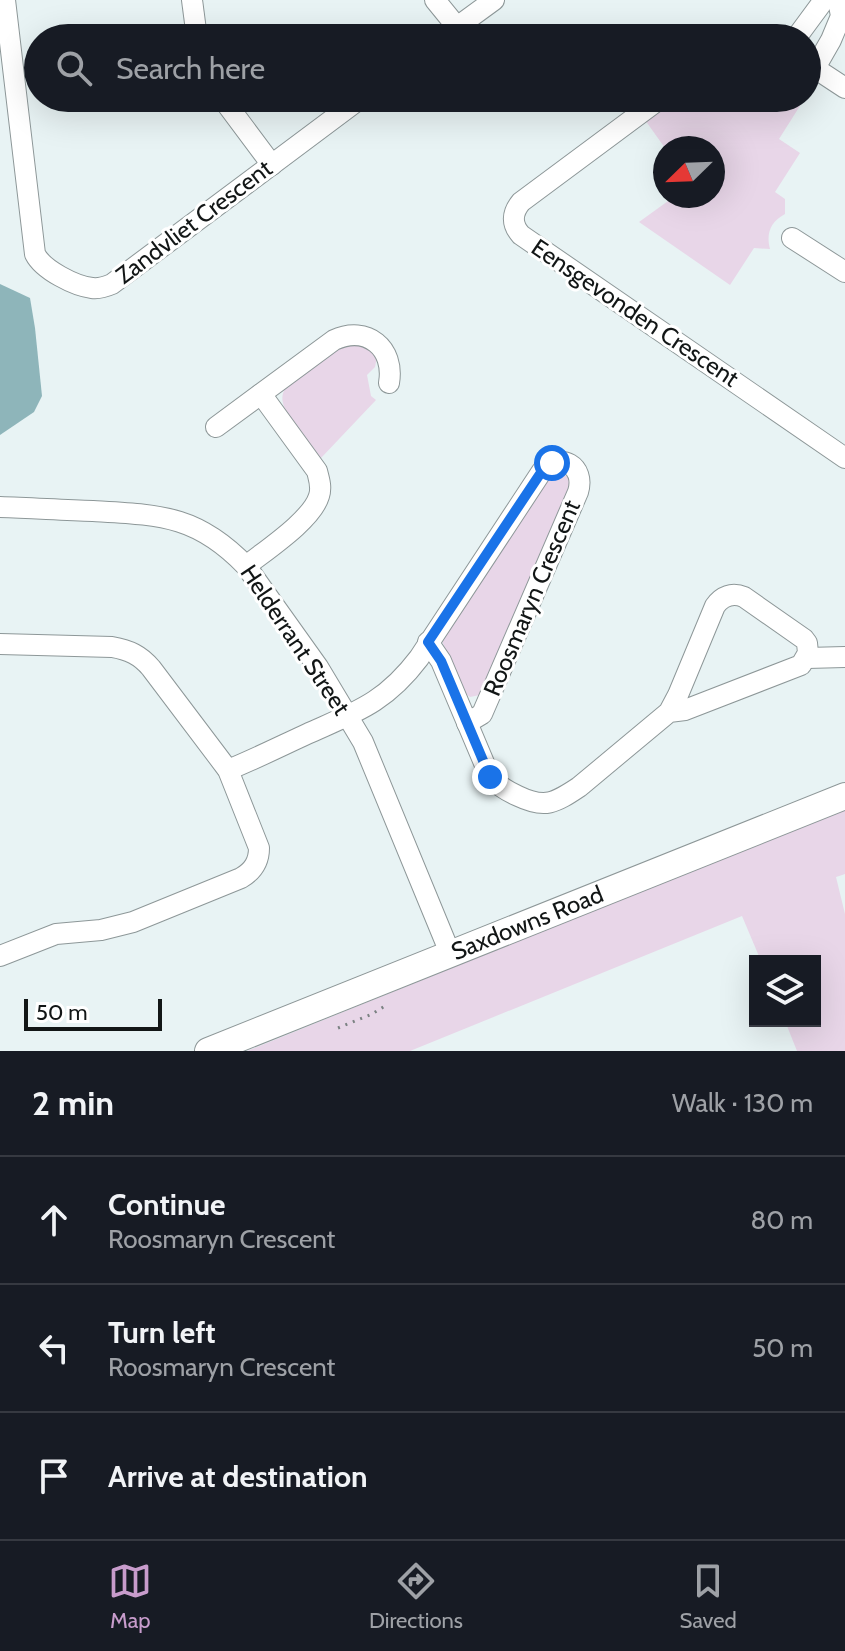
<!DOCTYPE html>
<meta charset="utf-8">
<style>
body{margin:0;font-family:Cabin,sans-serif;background:#242831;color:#f1f3f6}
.controls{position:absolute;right:24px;bottom:24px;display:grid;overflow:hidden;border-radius:0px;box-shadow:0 8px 32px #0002}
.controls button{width:72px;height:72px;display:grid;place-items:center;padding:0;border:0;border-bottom:2px solid #363941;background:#171b24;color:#f1f3f6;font:40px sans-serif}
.compass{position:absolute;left:653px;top:136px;width:72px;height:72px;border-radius:50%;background:#171b24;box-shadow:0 8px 32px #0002;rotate:247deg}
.scale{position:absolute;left:24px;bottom:20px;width:138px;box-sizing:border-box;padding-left:8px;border:4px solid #121616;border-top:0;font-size:22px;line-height:28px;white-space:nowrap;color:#121616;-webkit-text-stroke:6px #fff;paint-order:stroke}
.stop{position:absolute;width:24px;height:24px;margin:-18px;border:6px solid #1a73e8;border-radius:50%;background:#fff}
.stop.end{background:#1a73e8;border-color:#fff;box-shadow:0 2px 8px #0008}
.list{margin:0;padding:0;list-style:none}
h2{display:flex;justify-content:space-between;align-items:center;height:104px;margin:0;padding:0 32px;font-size:34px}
h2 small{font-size:26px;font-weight:400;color:#9ea1a6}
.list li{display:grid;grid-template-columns:52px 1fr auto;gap:24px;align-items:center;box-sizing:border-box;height:128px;padding:0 32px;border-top:2px solid #363941}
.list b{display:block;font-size:30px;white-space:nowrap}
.list p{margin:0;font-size:26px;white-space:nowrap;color:#9ea1a6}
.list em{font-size:26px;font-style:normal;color:#9ea1a6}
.icon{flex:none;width:44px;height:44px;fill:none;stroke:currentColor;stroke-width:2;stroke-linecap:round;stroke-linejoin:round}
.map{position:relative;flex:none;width:845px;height:1051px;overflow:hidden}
.search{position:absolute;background:#171b24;box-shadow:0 8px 32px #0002;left:24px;right:24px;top:24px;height:88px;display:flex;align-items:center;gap:20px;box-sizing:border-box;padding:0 28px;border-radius:44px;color:#9ea1a6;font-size:30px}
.sheet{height:488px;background:#171b24}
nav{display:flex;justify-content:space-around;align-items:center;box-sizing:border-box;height:112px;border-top:2px solid #363941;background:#171b24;font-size:22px;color:#9ea1a6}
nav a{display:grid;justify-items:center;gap:4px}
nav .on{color:#c89ccc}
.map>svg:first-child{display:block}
.green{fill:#e8d6e8}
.water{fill:#8eb5ba}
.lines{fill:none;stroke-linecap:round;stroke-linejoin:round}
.minor-casing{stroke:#8d9798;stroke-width:22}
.tertiary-casing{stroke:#8d9798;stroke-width:28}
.path{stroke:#7b8283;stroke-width:3;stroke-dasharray:2 6;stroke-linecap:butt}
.minor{stroke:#fff;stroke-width:20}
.tertiary{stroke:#fff;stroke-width:26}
.route{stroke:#1a73e8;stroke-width:10}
.labels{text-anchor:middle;stroke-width:6;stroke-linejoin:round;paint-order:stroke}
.street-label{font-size:24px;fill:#121616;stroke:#fff}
</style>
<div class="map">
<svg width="845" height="1051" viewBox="0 0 845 1051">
<rect width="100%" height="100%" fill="#e8f3f4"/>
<g class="green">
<path d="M675,98H805L779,139L800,153L775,192L785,199V214C770,222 766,234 770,249L754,248L730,285L639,222L675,196H713V148H665L645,120Z"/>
<path d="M363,341L377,357L375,367L367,375L371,396L376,400L321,458C312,446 285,415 283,403C281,395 284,390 288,384L341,343Z"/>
<polygon points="559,472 568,477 571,486 480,695 470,697 462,691 442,641 442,637 547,478 554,473"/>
<polygon points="845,810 845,874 836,877 845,914 845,1051 797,1051 785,1021 815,1021 815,961 761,961 742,916 410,1051 247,1051 735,853"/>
</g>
<polygon class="water" points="0,284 30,298 35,328 42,396 34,412 0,435"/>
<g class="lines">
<g class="minor-casing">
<g id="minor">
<path d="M5,0L35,254C43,270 75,286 92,288C99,289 105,287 112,284L361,98"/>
<polyline points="192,0 197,38"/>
<polyline points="435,0 457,27"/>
<polyline points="442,38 494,0"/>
<polyline points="748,38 764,38"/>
<polyline points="796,38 824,0"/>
<polyline points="807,63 845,88"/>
<polyline points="815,68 831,40 841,16 838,0"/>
<polyline points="222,98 272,165"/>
<path d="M661,98L521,202C512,213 511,224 521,235L845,458"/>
<polyline points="792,238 845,272"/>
<path d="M216,427L334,340C367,325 395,348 389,383"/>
<path d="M0,507C31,508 62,510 93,511C160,515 197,515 246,566L318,667L363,742L450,953"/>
<path d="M246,566C266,550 312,520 319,496C322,487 319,479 317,471L261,394"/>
<path d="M428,642L441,661L490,777C498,786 507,791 518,796C545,809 555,803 579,787L669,712L678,695L715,606C722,596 732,592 744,597L804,639L807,643L808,653L801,665L685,710L669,712"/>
<path d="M0,644L112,647C129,650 140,655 151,668L228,770L259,848C259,862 253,871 241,878L133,922L101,930L56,934L0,956"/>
<polyline points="807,658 845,657"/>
<path d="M228,770C255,759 281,746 307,734C356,712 385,703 419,658L542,471C560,451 586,466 578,492L482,714L467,723"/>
</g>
</g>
<g class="tertiary-casing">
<g id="tertiary">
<path id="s1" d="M208,1051L845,796"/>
</g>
</g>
<polyline class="path" points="338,1028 372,1014 385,1006"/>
<use href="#minor" class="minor"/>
<use href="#tertiary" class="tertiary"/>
</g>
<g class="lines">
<polyline class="route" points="490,777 441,661 428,642 542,471 552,463"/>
</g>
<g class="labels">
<g class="street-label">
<text transform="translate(194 222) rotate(-37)" y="8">Zandvliet Crescent</text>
<text transform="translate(635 313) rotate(34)" y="8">Eensgevonden Crescent</text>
<text transform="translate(532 598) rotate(-67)" y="8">Roosmaryn Crescent</text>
<text transform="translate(295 640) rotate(56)" y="8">Helderrant Street</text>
<text dy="8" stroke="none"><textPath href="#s1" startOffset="344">Saxdowns Road</textPath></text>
</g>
</g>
</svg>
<div class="controls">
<button><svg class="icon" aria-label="layers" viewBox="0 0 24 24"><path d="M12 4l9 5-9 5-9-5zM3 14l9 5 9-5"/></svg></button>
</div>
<svg class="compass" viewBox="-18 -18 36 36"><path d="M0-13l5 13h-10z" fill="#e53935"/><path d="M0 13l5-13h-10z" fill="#9ea1a6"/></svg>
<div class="scale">50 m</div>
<div class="stop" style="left:552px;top:463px"></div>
<div class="stop end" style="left:490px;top:777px"></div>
<div class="search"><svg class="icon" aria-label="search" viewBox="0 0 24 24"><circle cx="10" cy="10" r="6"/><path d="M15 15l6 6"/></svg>Search here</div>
</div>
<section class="sheet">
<h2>2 min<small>Walk · 130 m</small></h2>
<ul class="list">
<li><svg class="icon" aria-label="ahead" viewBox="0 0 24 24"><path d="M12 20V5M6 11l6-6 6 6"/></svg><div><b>Continue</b><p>Roosmaryn Crescent</p></div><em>80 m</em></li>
<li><svg class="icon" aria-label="left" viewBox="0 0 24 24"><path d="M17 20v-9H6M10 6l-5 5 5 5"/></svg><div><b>Turn left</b><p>Roosmaryn Crescent</p></div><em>50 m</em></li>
<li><svg class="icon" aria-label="arrive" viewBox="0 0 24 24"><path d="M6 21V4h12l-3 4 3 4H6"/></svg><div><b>Arrive at destination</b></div></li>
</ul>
</section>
<nav>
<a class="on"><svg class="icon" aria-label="map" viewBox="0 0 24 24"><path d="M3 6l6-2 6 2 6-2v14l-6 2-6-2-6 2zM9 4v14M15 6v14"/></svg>Map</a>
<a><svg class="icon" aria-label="directions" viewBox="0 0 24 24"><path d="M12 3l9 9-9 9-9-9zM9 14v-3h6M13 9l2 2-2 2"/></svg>Directions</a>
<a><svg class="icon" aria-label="saved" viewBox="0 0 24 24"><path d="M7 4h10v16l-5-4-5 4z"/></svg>Saved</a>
</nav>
